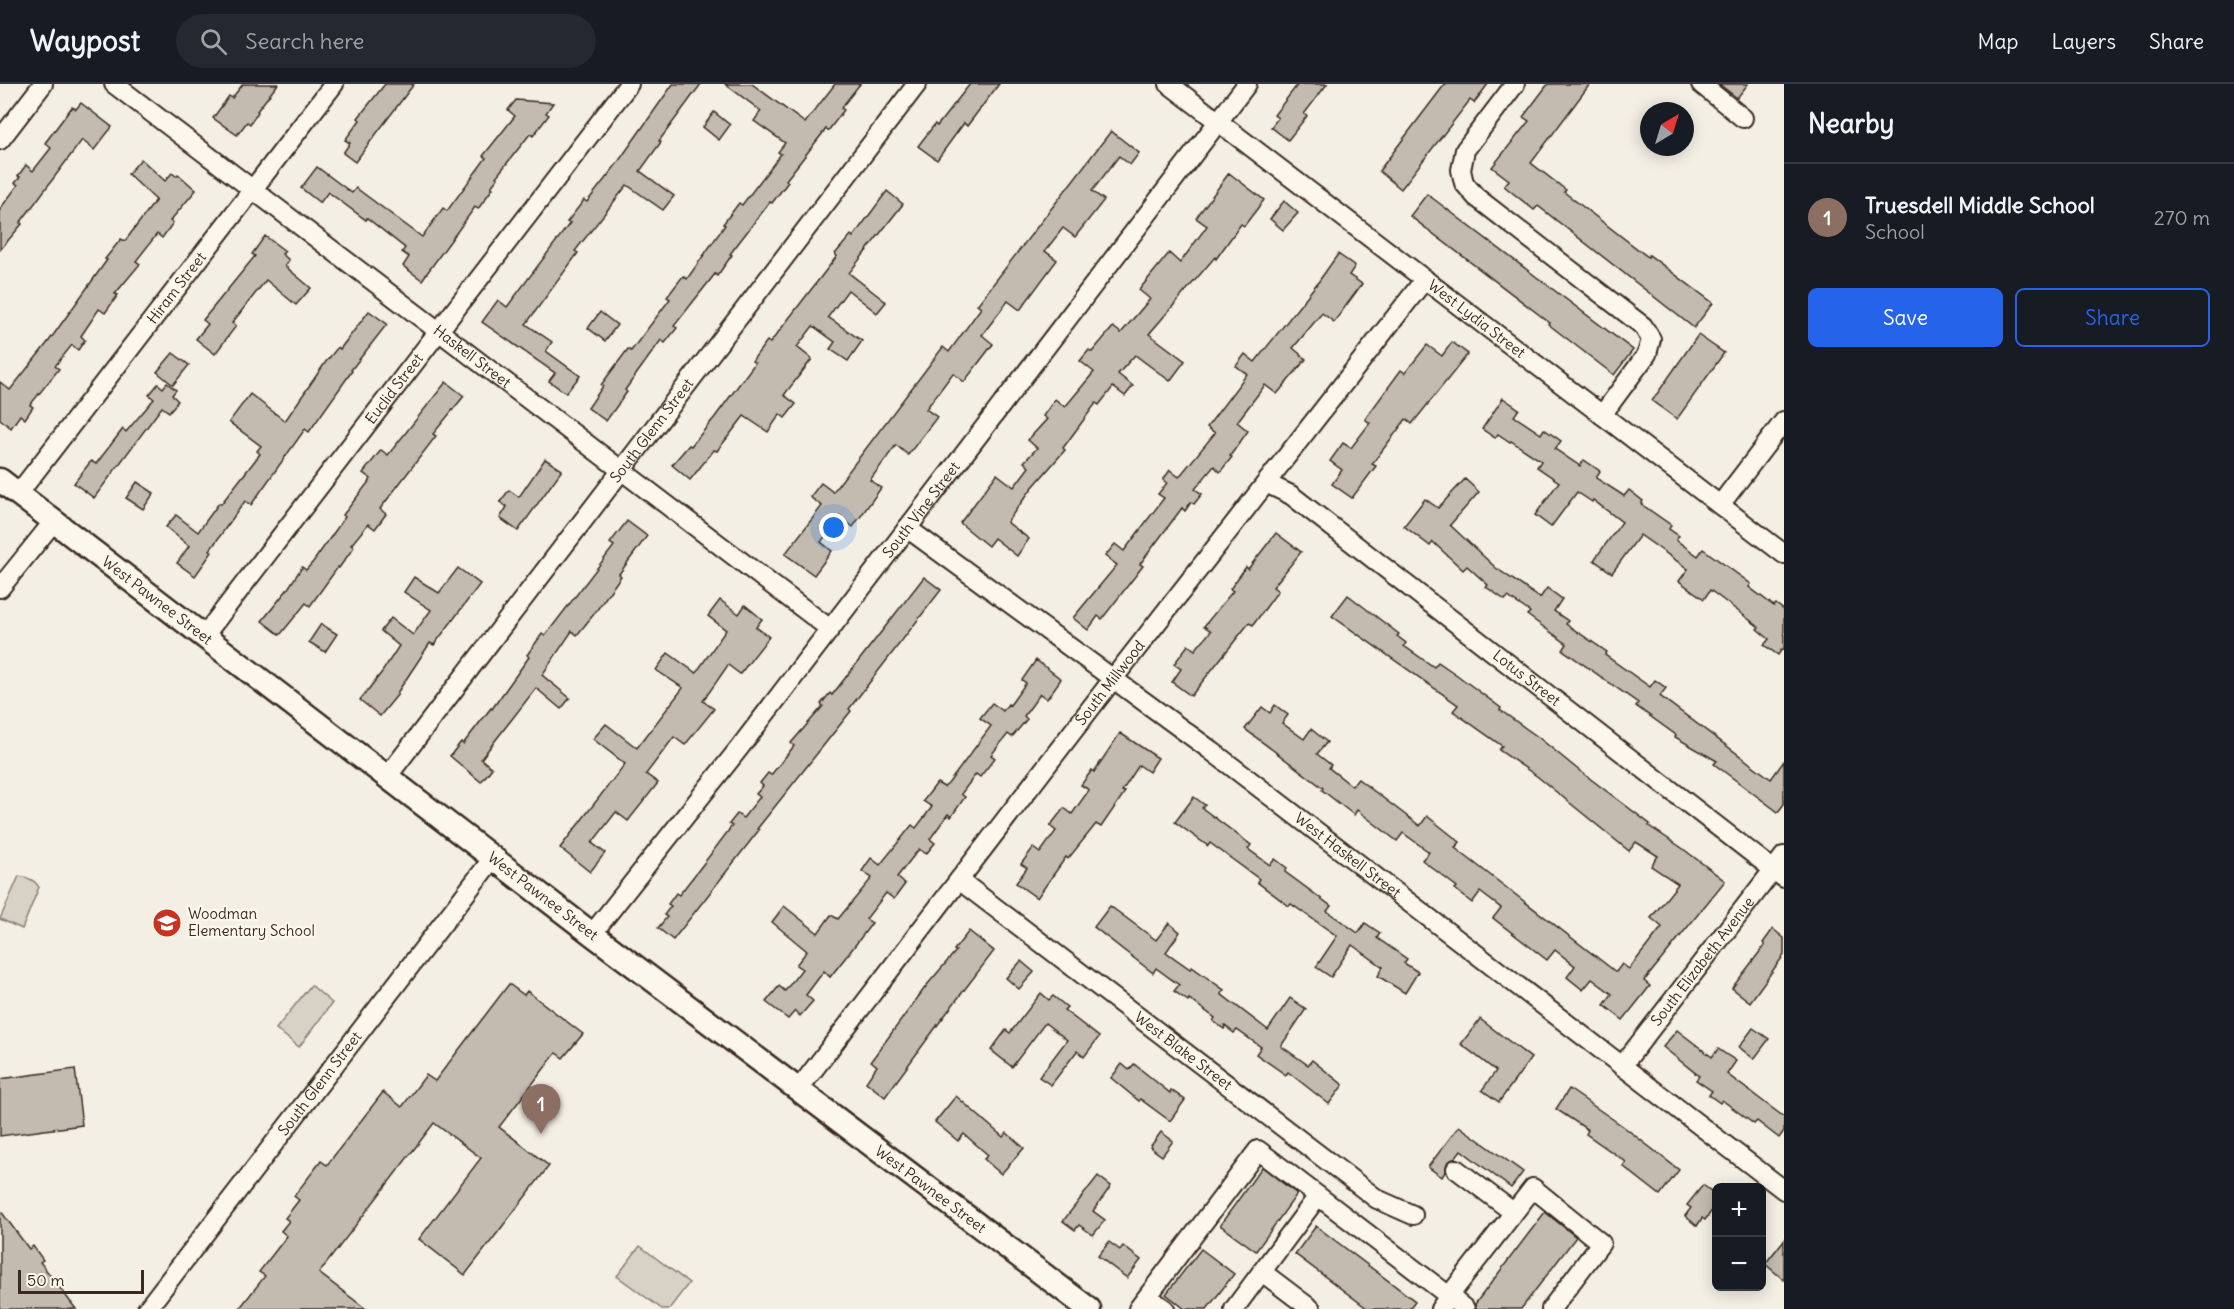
<!DOCTYPE html>
<meta charset="utf-8">
<style>
body{margin:0;font-family:Delius,sans-serif;background:#242831;color:#f1f3f6}
.controls{position:absolute;right:18px;bottom:18px;display:grid;overflow:hidden;border-radius:9px;box-shadow:0 3px 15px #0003}
.controls button{width:54px;height:54px;display:grid;place-items:center;padding:0;border:0;border-bottom:2px solid #363941;background:#171b24;color:#f1f3f6;font:30px sans-serif}
.compass{position:absolute;left:1640px;top:18px;width:54px;height:54px;border-radius:50%;background:#171b24;box-shadow:0 3px 15px #0003;rotate:38deg}
.scale{position:absolute;left:18px;bottom:15px;width:126px;box-sizing:border-box;padding-left:6px;border:3px solid #3b2a1e;border-top:0;font-size:16px;line-height:21px;white-space:nowrap;color:#3b2a1e;-webkit-text-stroke:4px #fbf7ec;paint-order:stroke}
.you{position:absolute;left:834px;top:444px;width:21px;height:21px;margin:-15px;border:4px solid #fff;border-radius:50%;background:#1a73e8;box-shadow:0 0 0 9px #1a73e833}
.badge{display:grid;place-items:center;width:39px;height:39px;border-radius:50%;background:#2563eb;color:#fff;font-size:20px;font-weight:700}
.pin{position:absolute;translate:-50% -50px;filter:drop-shadow(0 2px 3px #0008)}
.pin::after{content:'';position:absolute;top:32px;width:21px;height:18px;background:inherit;clip-path:polygon(0 0,100% 0,50% 100%)}
.list{margin:0;padding:0;list-style:none}
h2{display:flex;justify-content:space-between;align-items:center;height:78px;margin:0;padding:0 24px;font-size:26px}
h2 small{font-size:20px;font-weight:400;color:#9ea1a6}
.list li{display:grid;grid-template-columns:39px 1fr auto;gap:18px;align-items:center;box-sizing:border-box;height:108px;padding:0 24px;border-top:2px solid #363941}
.list b{display:block;font-size:22px;white-space:nowrap}
.list p{margin:0;font-size:20px;white-space:nowrap;color:#9ea1a6}
.list em{font-size:20px;font-style:normal;color:#9ea1a6}
.actions{display:flex;gap:12px;padding:18px 24px}
.actions a{flex:1;padding:14px 0;border:2px solid #2563eb;border-radius:9px;text-align:center;font-size:21px;color:#2563eb}
.actions .main{background:#2563eb;color:#fff}
.icon{flex:none;width:33px;height:33px;fill:none;stroke:currentColor;stroke-width:2;stroke-linecap:round;stroke-linejoin:round}
.map{position:relative;flex:none;width:1784px;height:1225px;overflow:hidden}
header{display:flex;align-items:center;gap:36px;box-sizing:border-box;height:84px;padding:0 30px;background:#171b24;border-bottom:2px solid #363941}
header strong{font-size:28px}
nav{display:flex;gap:33px;margin-inline-start:auto;font-size:21px}
.search{width:420px;height:54px;background:#242831;display:flex;align-items:center;gap:15px;box-sizing:border-box;padding:0 21px;border-radius:33px;color:#9ea1a6;font-size:22px}
main{display:flex}
aside{flex:1;background:#171b24}
.map>svg:first-child{display:block}
.green{fill:#d8d1c6;stroke:#8a7e72;stroke-width:1.5}
.building{fill:#c3bbb0;stroke:#3b2a1e;stroke-width:1.5}
.lines{fill:none;stroke-linecap:round;stroke-linejoin:round}
.minor-casing{stroke:#3b2a1e;stroke-width:22}
.major-casing{stroke:#3b2a1e;stroke-width:27}
.minor{stroke:#fbf7ec;stroke-width:18}
.major{stroke:#fbf7ec;stroke-width:22}
.labels{text-anchor:middle;stroke-width:5;stroke-linejoin:round;paint-order:stroke}
.street-label{font-size:15px;fill:#3b2a1e;stroke:#fbf7ec}
.poi-label{font-size:15px;fill:#3b2a1e;stroke:#fbf7ec;text-anchor:start}
</style>
<header>
<strong>Waypost</strong>
<div class="search"><svg class="icon" aria-label="search" viewBox="0 0 24 24"><circle cx="10" cy="10" r="6"/><path d="M15 15l6 6"/></svg>Search here</div>
<nav><a>Map</a><a>Layers</a><a>Share</a></nav>
</header>
<main>
<div class="map">
<svg width="1784" height="1225" viewBox="0 0 1784 1225">
<rect width="100%" height="100%" fill="#f3efe4"/>
<filter id="ink" filterUnits="userSpaceOnUse"><feTurbulence type="fractalNoise" baseFrequency=".0167" numOctaves="2"/><feDisplacementMap in="SourceGraphic" scale="12" xChannelSelector="R" yChannelSelector="G"/><feConvolveMatrix kernelMatrix="1 2 1 2 8 2 1 2 1" color-interpolation-filters="sRGB"/></filter>
<g filter="url(#ink)">
<g class="green">
<path d="M19,792C27,793 35,796 39,803L22,845L0,835Z"/>
<polygon points="311,901 332,919 299,963 276,945"/>
<polygon points="640,1162 689,1199 669,1225 662,1225 617,1192"/>
</g>
<g class="building">
<polygon points="243,0 278,0 257,27 258,28 250,40 247,38 237,51 213,34 229,12 232,14"/>
<polygon points="385,0 414,0 355,78 343,69 350,59 345,56 360,36 358,34"/>
<polygon points="673,0 701,0 659,57 661,58 640,87 674,112 663,126 627,101 575,167 578,169 526,240 552,258 546,267 580,292 566,309 549,297 555,289 482,238 498,216 507,223 570,139 567,138 584,116 587,118 616,81"/>
<polygon points="725,0 752,0 805,39 835,0 860,0 841,24 844,26 828,47 826,45 786,96 788,98 772,119 770,118 730,170 732,171 717,192 715,190 674,242 677,244 665,259 661,256 625,306 627,308 606,337 588,324 603,302 601,301 628,265 631,267 670,215 667,213 683,192 687,195 725,141 723,140 739,119 742,121 781,70 778,68 785,59 754,37 761,27"/>
<polygon points="970,0 999,0 967,42 964,39 937,76 918,62 935,40 937,42"/>
<polygon points="1298,0 1327,0 1304,30 1307,32 1288,56 1271,43 1278,34 1274,31"/>
<polygon points="1445,0 1488,0 1474,19 1470,16 1401,105 1379,87"/>
<polygon points="1548,0 1590,0 1531,79 1566,106 1564,108 1648,173 1649,171 1713,219 1694,244 1538,122 1534,126 1504,102 1509,96 1492,83 1529,37 1523,33"/>
<polygon points="1719,0 1748,0 1737,14"/>
<polygon points="516,16 553,19 546,29 549,31 533,52 530,50 496,93 498,94 491,103 493,104 478,125 475,123 422,196 403,182 409,173 402,168 405,164 367,134 366,136 328,108 320,119 301,104 317,83 352,109 356,104 422,153 443,124 447,127 486,74 483,72 515,32 508,26"/>
<polygon points="81,19 112,43 94,66 82,56 20,139 22,140 0,166 0,125 18,101 15,99 20,93 18,92 26,81 33,87 51,64 45,59 72,23 76,25"/>
<polygon points="714,28 730,41 719,56 703,43"/>
<polygon points="1111,47 1139,69 1130,81 1119,72 1092,107 1104,116 1075,153 1063,144 1045,167 1057,176 1020,226 1008,217 982,251 993,260 964,298 953,289 926,325 937,333 908,371 896,361 870,396 881,404 853,443 840,432 821,458 832,467 814,491 785,470 822,422 810,413 821,399 833,408 943,263 949,268 981,224 977,221"/>
<polygon points="141,75 165,97 172,89 176,92 178,90 196,106 170,137 173,139 162,154 157,150 136,177 140,180 115,210 118,211 105,229 99,225 81,252 85,256 78,266 72,261 55,282 59,285 30,321 33,323 25,335 20,331 11,344 0,335 0,298 10,306 49,257 107,176 105,175 121,155 125,157 156,116 128,90"/>
<polygon points="1229,89 1264,116 1244,142 1241,140 1216,175 1215,173 1149,250 1185,277 1170,297 1135,271 1118,290 1133,302 1125,312 1113,303 1099,321 1096,319 1063,364 1065,366 1032,404 1007,438 1029,455 1017,472 994,454 988,462 960,439 997,390 1014,403 1029,383 1024,378 1037,364 1028,356 1047,335 1043,332 1055,315 1065,323 1094,288 1080,277 1089,266 1092,268 1113,243 1121,249 1150,215 1139,206 1169,169 1180,179 1207,142 1196,134"/>
<polygon points="887,107 903,120 849,189 886,218 877,229 848,206 828,233 862,257 848,277 830,265 835,258 813,242 797,263 812,275 784,311 796,320 785,334 780,330 768,348 744,332 717,367 714,366 690,396 672,381 689,361 691,362 715,333 755,279 752,277 767,257 770,259 837,172 835,170 851,151 853,153"/>
<polygon points="1427,110 1633,266 1614,291 1548,240 1550,239 1410,132"/>
<polygon points="1284,117 1298,129 1283,146 1270,135"/>
<polygon points="265,152 285,167 282,170 289,176 285,182 311,204 296,221 266,196 232,239 236,242 215,270 196,255 208,240 203,236 255,172 252,170"/>
<polygon points="1338,170 1355,182 1349,191 1362,200 1334,238 1322,229 1293,264 1306,275 1277,310 1265,301 1237,338 1248,347 1230,372 1232,373 1220,388 1214,382 1195,405 1202,410 1194,420 1191,418 1185,427 1182,424 1140,480 1143,482 1102,535 1098,532 1088,546 1073,534 1117,481 1105,472 1115,460 1124,467 1164,414 1158,410 1167,399 1163,396 1170,386 1179,393 1215,349 1207,343 1247,290 1236,282 1245,270 1255,278 1319,197"/>
<polygon points="369,227 387,240 351,286 352,287 309,348 305,345 251,421 245,417 210,466 212,468 195,492 177,479 189,462 166,443 176,431 198,448 219,419 221,420 260,370 257,367 261,362 229,338 250,310 285,337 325,279 338,263 340,265"/>
<polygon points="600,228 617,241 605,257 588,244"/>
<polygon points="1698,251 1724,269 1677,335 1652,317"/>
<polygon points="1452,258 1468,270 1412,340 1406,335 1372,380 1376,382 1352,414 1332,400 1342,386 1330,377 1343,359 1351,364 1370,339 1365,335 1401,286 1405,289 1427,261 1442,272"/>
<polygon points="173,269 189,281 173,301 157,288"/>
<polygon points="446,298 464,312 433,350 436,352 380,425 386,430 375,445 368,440 351,461 354,463 339,484 338,483 310,522 306,519 280,551 262,537 287,506 302,483 306,486 313,478 345,433 343,431 371,395 363,389 381,366 388,371"/>
<polygon points="167,299 176,306 172,311 178,317 169,328 162,323 94,414 74,399 91,377 96,380 123,345 126,348 154,315 149,311 158,300 163,304"/>
<polygon points="1503,314 1519,325 1514,332 1541,350 1544,345 1561,357 1555,365 1580,382 1584,376 1600,387 1596,394 1624,412 1629,406 1643,417 1641,420 1671,441 1669,445 1679,452 1676,456 1698,472 1703,465 1751,500 1749,503 1774,522 1776,520 1784,526 1784,566 1782,565 1778,571 1764,561 1769,555 1757,545 1759,543 1710,506 1704,515 1679,497 1688,485 1640,451 1612,489 1594,476 1622,438 1593,416 1592,418 1577,408 1551,443 1535,431 1559,398 1537,383 1541,377 1511,357 1510,358 1498,350 1495,354 1482,345"/>
<polygon points="545,375 562,386 518,447 500,434 507,423 500,418 509,406 519,413"/>
<polygon points="1465,395 1479,408 1450,441 1496,484 1540,514 1547,504 1562,515 1554,527 1568,537 1566,540 1607,568 1605,571 1650,603 1655,596 1666,604 1660,612 1771,695 1784,677 1784,720 1778,728 1714,680 1717,677 1675,653 1676,651 1636,622 1638,619 1563,566 1567,560 1527,531 1530,528 1508,513 1505,516 1486,503 1488,501 1467,482 1463,486 1433,458 1430,462 1404,442 1425,415 1438,424"/>
<polygon points="137,398 154,409 143,425 126,414"/>
<polygon points="627,437 647,452 619,490 621,492 594,530 577,551 572,547 542,591 570,614 561,625 536,604 481,675 492,684 481,698 450,672 461,658 463,660 491,624 492,625 529,573 527,571 542,550 545,552 614,462 610,459"/>
<polygon points="1276,449 1301,468 1273,503 1278,507 1253,541 1249,539 1191,612 1172,598 1181,585 1174,580 1188,561 1195,566 1211,547 1204,542 1233,507 1230,505 1246,483 1248,485"/>
<polygon points="458,484 480,500 434,561 430,559 397,609 398,610 380,632 360,616 382,588 399,562 381,547 391,534 413,551 431,526 404,508 414,493 439,509"/>
<polygon points="924,493 941,506 849,625 851,627 757,745 759,746 673,856 658,844 667,833 664,831 671,822 668,820 676,809 679,811 704,779 732,742 729,740 737,730 743,734 760,713 756,710 763,702 760,699 768,689 771,691 794,662 791,659 823,622 821,620 830,609 832,611"/>
<polygon points="1348,511 1399,550 1397,552 1406,559 1404,562 1434,583 1438,578 1457,591 1501,624 1500,626 1538,653 1576,684 1650,740 1649,742 1682,764 1725,797 1644,897 1650,902 1623,936 1604,921 1612,910 1592,895 1583,906 1567,893 1575,882 1555,866 1547,876 1493,834 1501,824 1480,808 1472,819 1455,805 1457,803 1422,776 1429,768 1403,749 1397,757 1357,726 1354,731 1322,706 1323,704 1245,645 1262,623 1270,629 1275,621 1288,631 1282,639 1304,655 1311,645 1327,658 1317,670 1331,681 1329,684 1352,702 1358,695 1420,742 1427,732 1460,758 1455,764 1616,888 1622,880 1629,885 1662,843 1651,834 1678,800 1651,782 1658,772 1636,758 1629,767 1538,693 1499,666 1502,662 1453,627 1458,621 1332,532"/>
<polygon points="720,516 739,530 745,521 762,535 756,543 769,553 740,590 728,581 703,617 714,625 685,661 674,653 646,690 658,699 628,737 616,728 592,759 605,769 590,788 560,764 625,680 593,655 606,640 637,664 683,604 656,586 668,569 696,589 726,546 708,532"/>
<polygon points="321,540 337,550 325,568 309,558"/>
<polygon points="1036,576 1061,595 1047,615 1040,610 1024,632 1027,635 1012,653 1008,650 991,671 995,674 980,693 976,690 961,710 965,713 951,733 948,730 930,755 935,759 926,770 919,765 897,793 905,800 894,815 886,809 866,835 872,839 853,864 830,893 824,887 806,911 813,917 800,932 795,927 788,935 766,918 779,902 785,907 802,885 796,881 807,867 772,838 784,822 818,849 831,831 838,835 872,794 862,787 871,774 880,781 912,741 916,744 932,723 923,717 937,699 944,703 948,700 991,642 980,634 992,619 1003,627 1008,620 1010,621 1026,599 1022,596"/>
<polygon points="1120,649 1158,674 1149,688 1139,681 1122,707 1125,708 1101,743 1096,740 1068,775 1066,773 1037,814 1016,799 1027,784 1021,780 1033,764 1040,769 1056,747 1050,742 1064,724 1072,730 1089,706 1081,701 1092,686 1094,688"/>
<polygon points="1194,713 1205,721 1202,724 1251,761 1248,765 1270,781 1275,775 1287,784 1285,788 1331,822 1327,827 1358,849 1365,839 1380,849 1377,854 1407,875 1404,879 1418,888 1405,909 1378,892 1383,883 1352,861 1331,893 1316,883 1337,852 1291,820 1289,822 1257,798 1259,795 1210,759 1208,762 1175,738"/>
<polygon points="1110,822 1156,856 1169,839 1180,848 1166,868 1190,885 1192,883 1224,906 1221,910 1268,946 1290,914 1306,925 1281,962 1308,981 1312,976 1343,1001 1329,1020 1288,988 1286,991 1256,970 1261,963 1237,946 1234,949 1225,942 1224,945 1213,937 1215,934 1189,915 1188,917 1174,907 1179,901 1156,884 1153,889 1094,843"/>
<polygon points="1773,845 1784,854 1784,871 1750,918 1732,904 1765,861 1763,859"/>
<polygon points="969,847 994,867 939,939 885,1013 866,998 877,982 871,977 927,901 956,867 954,866"/>
<polygon points="1021,877 1034,888 1019,905 1006,894"/>
<polygon points="509,900 524,911 527,907 583,950 563,974 556,969 499,1043 549,1082 465,1191 419,1155 481,1074 434,1039 319,1189 366,1225 239,1225 265,1192 259,1188 287,1152 281,1147 289,1137 285,1134 299,1116 294,1112 321,1077 327,1081 383,1008 402,1023 426,991 435,997"/>
<polygon points="1041,909 1049,916 1053,912 1067,923 1064,926 1099,953 1084,973 1077,967 1051,1001 1039,993 1067,956 1045,939 1012,983 991,966 1006,946 1010,949"/>
<polygon points="1480,935 1531,974 1499,1018 1482,1006 1496,987 1461,960"/>
<polygon points="1753,944 1769,955 1754,975 1739,963"/>
<polygon points="1677,946 1712,973 1718,965 1736,977 1727,990 1784,1033 1784,1047 1779,1054 1757,1037 1754,1040 1722,1016 1720,1019 1709,1011 1712,1007 1696,996 1699,992 1663,963"/>
<polygon points="1122,980 1129,986 1134,980 1170,1009 1171,1006 1185,1016 1170,1037 1140,1015 1139,1017 1111,994"/>
<polygon points="75,985 82,1041 0,1052 0,995"/>
<polygon points="1569,1005 1624,1043 1679,1086 1660,1111 1623,1082 1626,1078 1586,1050 1588,1046 1556,1025"/>
<polygon points="956,1012 1003,1053 1007,1049 1024,1064 1001,1090 984,1075 988,1071 964,1050 958,1057 935,1038"/>
<polygon points="1459,1042 1523,1088 1511,1104 1461,1066 1455,1074 1447,1079 1445,1088 1442,1093 1428,1083"/>
<polygon points="1161,1048 1173,1057 1162,1072 1150,1063"/>
<polygon points="1262,1083 1297,1110 1256,1167 1220,1141"/>
<polygon points="1098,1092 1111,1102 1093,1127 1105,1136 1093,1151 1079,1141 1075,1146 1063,1137"/>
<polygon points="1703,1101 1716,1111 1716,1121 1705,1136 1702,1134 1697,1142 1685,1132 1691,1124 1687,1121"/>
<polygon points="0,1126 29,1165 33,1162 43,1176 40,1178 76,1225 0,1225"/>
<polygon points="1545,1128 1576,1153 1521,1225 1476,1225 1475,1220"/>
<polygon points="1316,1142 1415,1217 1409,1225 1368,1225 1295,1170"/>
<polygon points="1784,1156 1784,1196 1765,1180"/>
<polygon points="1109,1158 1120,1166 1123,1162 1141,1176 1127,1194 1098,1172"/>
<polygon points="1201,1165 1234,1190 1207,1225 1185,1225 1166,1210"/>
</g>
<g class="lines">
<g class="minor-casing">
<g id="minor">
<path id="s1" d="M114,0L830,545"/>
<path id="s2" d="M1169,0L1784,470"/>
<polyline points="1515,0 1465,66 1461,86 1464,99 1476,113 1643,242 1651,255 1647,270 1602,331"/>
<polyline points="1701,0 1743,34"/>
<polyline points="0,56 43,0"/>
<path id="s3" d="M1266,399L1291,411L1784,794"/>
<path id="s4" d="M18,410L334,0"/>
<polyline points="1720,421 1784,337"/>
<path id="s5" d="M907,444L1209,665L1784,1106"/>
<polyline points="0,504 54,437"/>
<path id="s6" d="M204,552L629,0"/>
<path id="s7" d="M387,693L917,0"/>
<path id="s8" d="M959,796L1377,1115L1413,1131"/>
<path id="s9" d="M592,850L740,663L1247,0"/>
<path id="s10" d="M1622,982L1784,772"/>
<path id="s11" d="M798,1006L1113,595L1425,195"/>
<polyline points="1456,1085 1513,1128"/>
<polyline points="1262,1188 1311,1225"/>
<polyline points="1148,1213 1165,1225"/>
<path id="s12" d="M147,1225L493,774"/>
<polyline points="1138,1225 1258,1066 1449,1212 1440,1225"/>
<polyline points="1234,1225 1318,1112"/>
<polyline points="1465,1225 1449,1212 1533,1104 1601,1159 1551,1225"/>
</g>
</g>
<g class="major-casing">
<g id="major">
<path id="s13" d="M0,396L592,850L1089,1225"/>
</g>
</g>
<use href="#minor" class="minor"/>
<use href="#major" class="major"/>
</g>
</g>
<defs>
<g id="school-disc" transform="scale(1.5)"><circle r="9.5" fill="#c8321e" stroke="#fbf7ec"/><path d="M0-5L7-2L0 1L-7-2ZM-4 1L0 2.5L4 1V4Q0 6-4 4Z" fill="#fff"/></g>
</defs>
<g fill-rule="evenodd">
<use href="#school-disc" x="167" y="839"/>
</g>
<g class="labels">
<g class="street-label">
<text dy="5" stroke="none"><textPath href="#s4" startOffset="260">Hiram Street</textPath></text>
<text dy="5" stroke="none"><textPath href="#s2" startOffset="387">West Lydia Street</textPath></text>
<text dy="5" stroke="none"><textPath href="#s1" startOffset="450">Haskell Street</textPath></text>
<text dy="5" stroke="none"><textPath href="#s6" startOffset="312">Euclid Street</textPath></text>
<text dy="5" stroke="none"><textPath href="#s7" startOffset="436">South Glenn Street</textPath></text>
<text dy="5" stroke="none"><textPath href="#s9" startOffset="537">South Vine Street</textPath></text>
<text dy="5" stroke="none"><textPath href="#s13" startOffset="198">West Pawnee Street</textPath></text>
<text dy="5" stroke="none"><textPath href="#s3" startOffset="326">Lotus Street</textPath></text>
<text dy="5" stroke="none"><textPath href="#s11" startOffset="513">South Millwood</textPath></text>
<text dy="5" stroke="none"><textPath href="#s5" startOffset="549">West Haskell Street</textPath></text>
<text dy="5" stroke="none"><textPath href="#s13" startOffset="684">West Pawnee Street</textPath></text>
<text dy="5" stroke="none"><textPath href="#s10" startOffset="132">South Elizabeth Avenue</textPath></text>
<text dy="5" stroke="none"><textPath href="#s8" startOffset="282">West Blake Street</textPath></text>
<text dy="5" stroke="none"><textPath href="#s12" startOffset="284">South Glenn Street</textPath></text>
<text dy="5" stroke="none"><textPath href="#s13" startOffset="1170">West Pawnee Street</textPath></text>
</g>
<g class="poi-label">
<text x="188" y="835">Woodman<tspan x="188" dy="17">Elementary School</tspan></text>
</g>
</g>
</svg>
<div class="controls">
<button>+</button>
<button>−</button>
</div>
<svg class="compass" viewBox="-18 -18 36 36"><path d="M0-13l5 13h-10z" fill="#e53935"/><path d="M0 13l5-13h-10z" fill="#9ea1a6"/></svg>
<div class="scale">50 m</div>
<div class="you"></div>
<div class="pin badge" style="left:541px;top:1050px;background:#8d6e63">1</div>
</div>
<aside>
<h2>Nearby<small></small></h2>
<ul class="list">
<li><span class="badge" style="background:#8d6e63">1</span><div><b>Truesdell Middle School</b><p>School</p></div><em>270 m</em></li>
</ul>
<div class="actions"><a class="main">Save</a><a>Share</a></div>
</aside>
</main>
